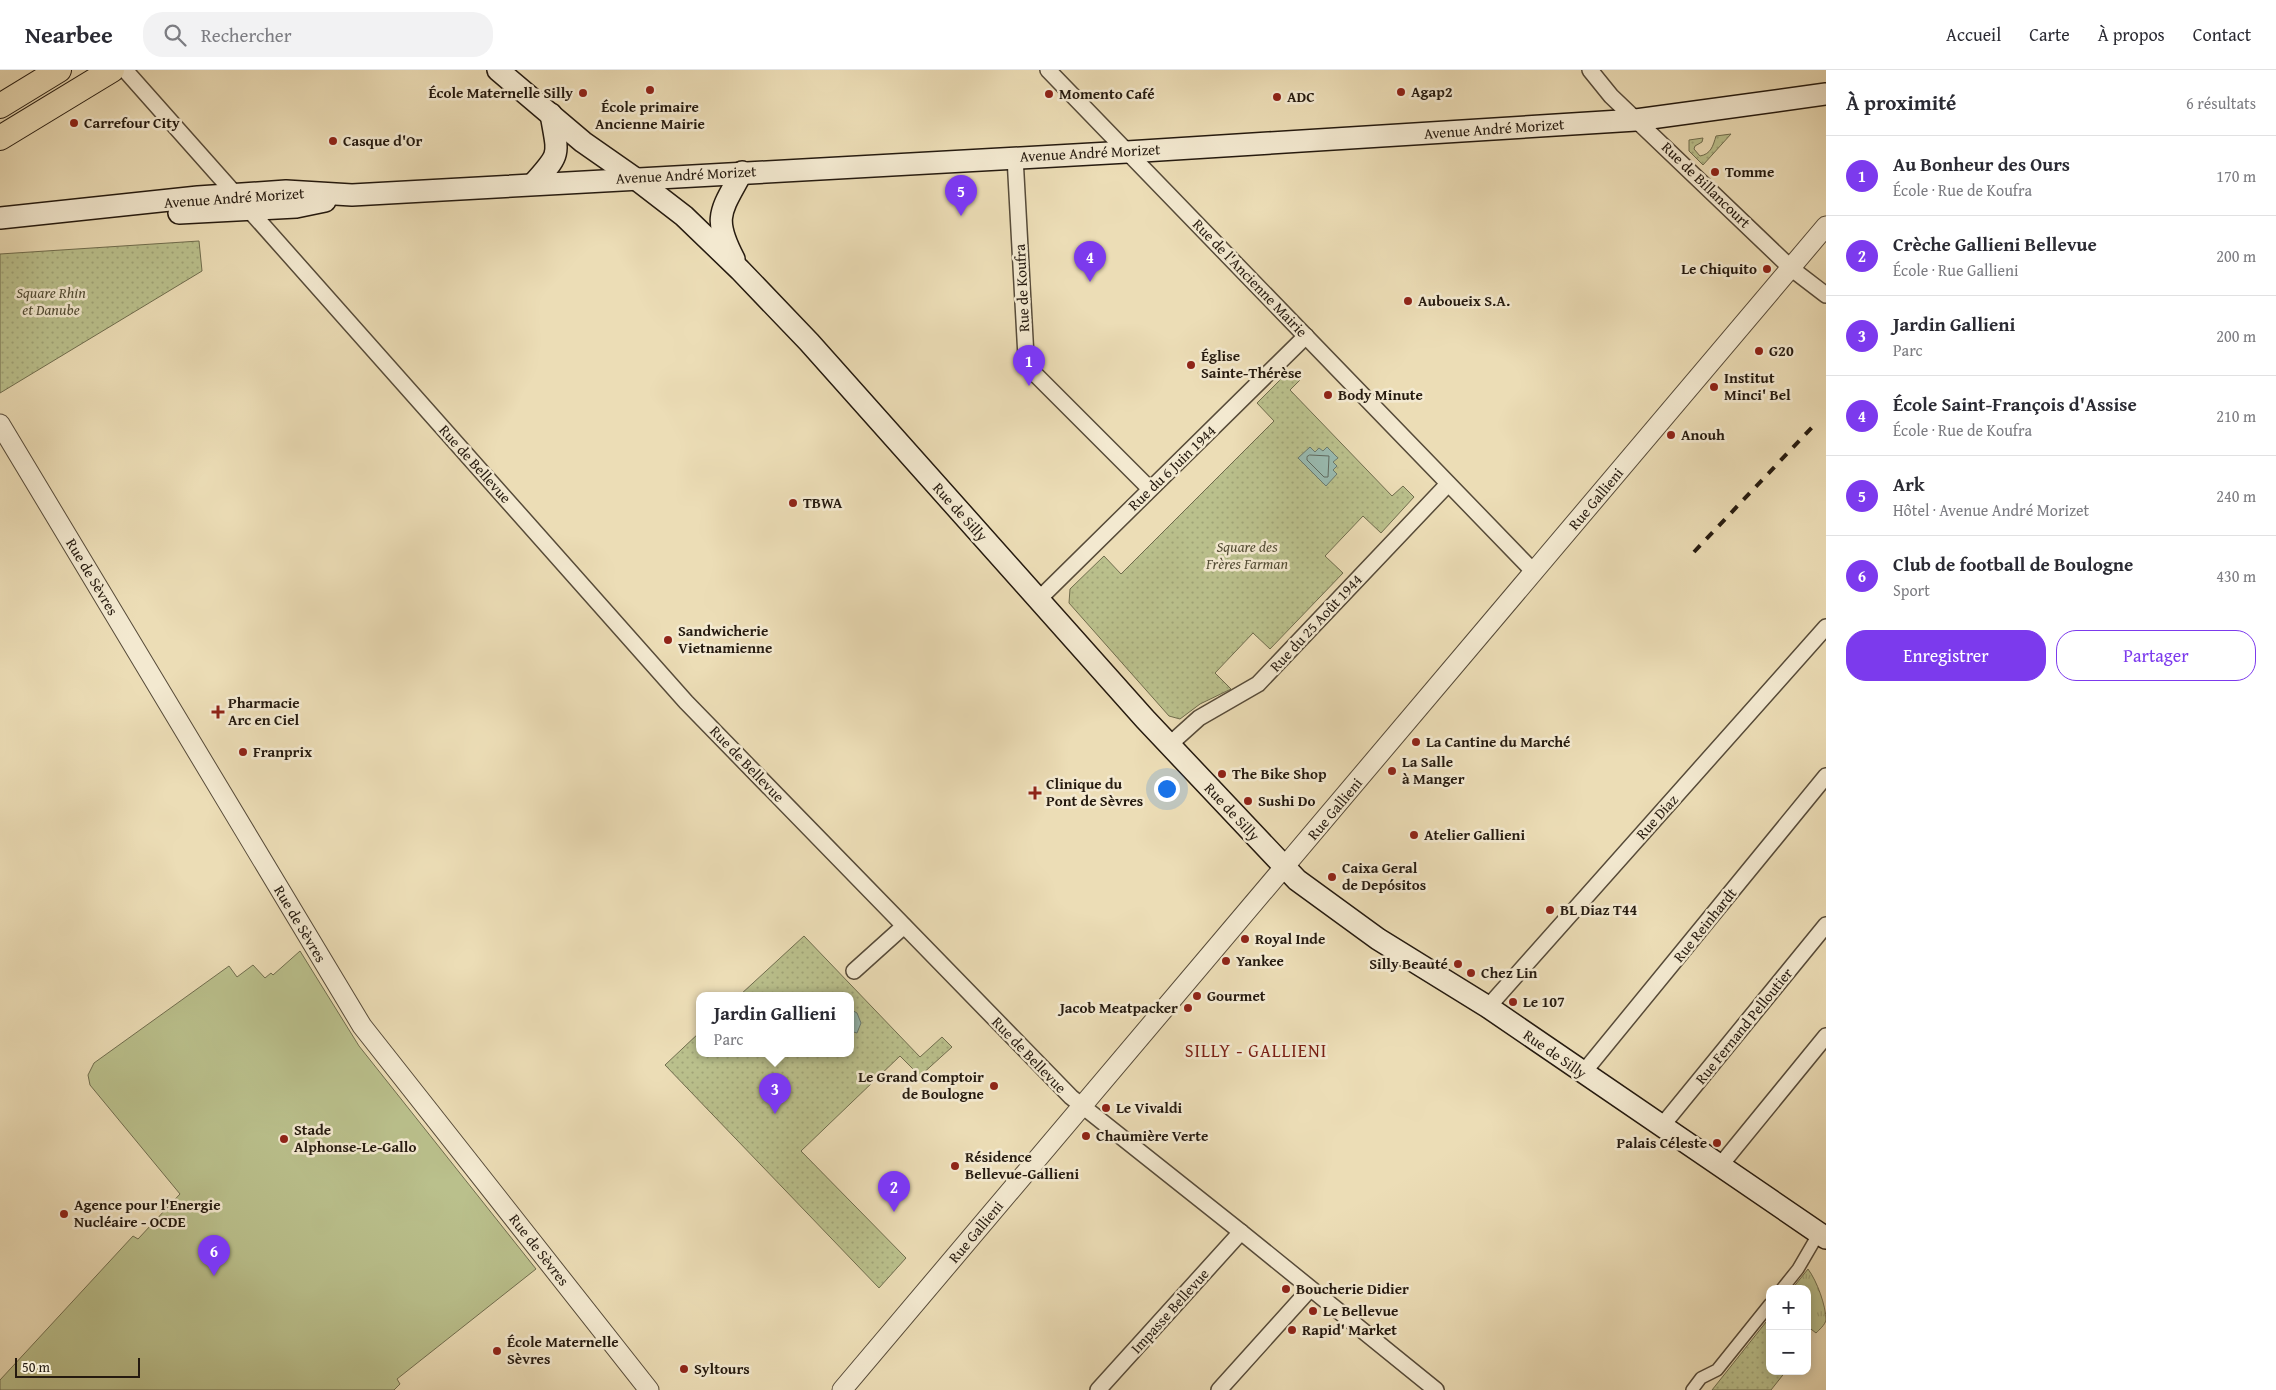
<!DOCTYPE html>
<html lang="fr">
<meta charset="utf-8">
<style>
body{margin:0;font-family:"Gentium Book Plus",serif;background:#f2f2f3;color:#2b2b33}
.controls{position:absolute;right:15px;bottom:15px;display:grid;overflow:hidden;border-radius:10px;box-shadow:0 2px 12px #0003}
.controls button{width:45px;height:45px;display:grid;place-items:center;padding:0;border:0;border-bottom:1px solid #e1e1e2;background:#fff;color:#2b2b33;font:25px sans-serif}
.scale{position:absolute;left:15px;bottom:12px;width:125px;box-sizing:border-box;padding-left:5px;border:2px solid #251a0f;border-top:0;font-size:14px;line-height:18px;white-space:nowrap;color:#251a0f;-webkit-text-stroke:4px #f3e9d0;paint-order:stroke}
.you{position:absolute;left:1166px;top:718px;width:18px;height:18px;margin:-12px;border:4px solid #fff;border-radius:50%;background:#1a73e8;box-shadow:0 0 0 8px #1a73e833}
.badge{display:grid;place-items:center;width:32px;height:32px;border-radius:50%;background:#7c3aed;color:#fff;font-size:16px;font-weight:700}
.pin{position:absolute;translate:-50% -41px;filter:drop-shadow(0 1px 2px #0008)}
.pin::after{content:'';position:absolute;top:26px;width:18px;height:15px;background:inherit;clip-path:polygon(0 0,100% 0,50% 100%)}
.popup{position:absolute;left:696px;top:922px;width:158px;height:65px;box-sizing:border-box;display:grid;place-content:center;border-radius:10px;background:#fff;filter:drop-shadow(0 1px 4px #0005);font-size:16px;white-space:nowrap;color:#7c7c81}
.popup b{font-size:19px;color:#2b2b33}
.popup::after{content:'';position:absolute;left:50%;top:100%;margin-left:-10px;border:10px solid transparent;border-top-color:#fff}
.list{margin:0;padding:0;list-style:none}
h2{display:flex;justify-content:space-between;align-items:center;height:65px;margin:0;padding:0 20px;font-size:21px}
h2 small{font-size:16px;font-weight:400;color:#7c7c81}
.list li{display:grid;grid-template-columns:32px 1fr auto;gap:15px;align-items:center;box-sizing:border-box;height:80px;padding:0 20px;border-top:1px solid #e1e1e2}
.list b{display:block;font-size:19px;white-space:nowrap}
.list p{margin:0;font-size:16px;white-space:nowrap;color:#7c7c81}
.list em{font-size:16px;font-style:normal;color:#7c7c81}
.actions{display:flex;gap:10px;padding:15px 20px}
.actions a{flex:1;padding:11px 0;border:1px solid #7c3aed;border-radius:20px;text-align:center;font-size:18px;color:#7c3aed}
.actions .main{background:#7c3aed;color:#fff}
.icon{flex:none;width:28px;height:28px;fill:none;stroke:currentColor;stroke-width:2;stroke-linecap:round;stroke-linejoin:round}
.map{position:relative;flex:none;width:1826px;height:1320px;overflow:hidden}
header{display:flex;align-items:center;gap:30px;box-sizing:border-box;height:70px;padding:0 25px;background:#fff;border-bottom:1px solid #e1e1e2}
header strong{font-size:24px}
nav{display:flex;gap:28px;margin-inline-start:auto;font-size:18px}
.search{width:350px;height:45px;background:#f2f2f3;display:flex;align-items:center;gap:12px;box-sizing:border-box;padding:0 18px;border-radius:20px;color:#7c7c81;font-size:19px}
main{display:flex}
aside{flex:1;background:#fff}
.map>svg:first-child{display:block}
.grass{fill:url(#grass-tufts);stroke:#706d4e}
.park{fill:url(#park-dots);stroke:#706d4e}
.pitch{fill:#bac08c;stroke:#706d4e}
.water{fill:#99bbb1;stroke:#6b7b70}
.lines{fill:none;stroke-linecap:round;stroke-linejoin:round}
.shore{stroke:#5f6a60;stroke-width:1}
.pedestrian-casing{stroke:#574b39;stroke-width:14}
.minor-casing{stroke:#574b39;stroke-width:18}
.tertiary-casing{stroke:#574b39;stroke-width:21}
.secondary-casing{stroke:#251a0f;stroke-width:24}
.primary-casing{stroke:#251a0f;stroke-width:26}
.pedestrian{stroke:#f3e9d0;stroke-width:11}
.minor{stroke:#f3e9d0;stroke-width:15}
.tertiary{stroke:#f3e9d0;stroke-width:19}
.secondary{stroke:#f3e9d0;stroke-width:21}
.primary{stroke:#ecddb6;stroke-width:24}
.rail{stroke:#251a0f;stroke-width:4;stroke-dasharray:9 9;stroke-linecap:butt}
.poi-dot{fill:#8f2418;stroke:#f3e9d0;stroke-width:2}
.labels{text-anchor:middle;stroke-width:5;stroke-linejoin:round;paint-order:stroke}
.poi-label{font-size:15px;font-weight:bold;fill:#251a0f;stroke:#f3e9d0;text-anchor:start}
.street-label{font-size:15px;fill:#251a0f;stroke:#f3e9d0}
.park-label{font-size:15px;font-style:italic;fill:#524c34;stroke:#f3e9d0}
.quarter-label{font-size:18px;letter-spacing:1px;fill:#7a1f14;stroke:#f3e9d0}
</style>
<header>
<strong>Nearbee</strong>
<div class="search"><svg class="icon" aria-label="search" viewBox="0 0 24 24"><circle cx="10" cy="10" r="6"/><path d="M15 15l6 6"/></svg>Rechercher</div>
<nav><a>Accueil</a><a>Carte</a><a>À propos</a><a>Contact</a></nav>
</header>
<main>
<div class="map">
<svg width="1826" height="1320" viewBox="0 0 1826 1320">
<defs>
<pattern id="grass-tufts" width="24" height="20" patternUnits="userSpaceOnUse" patternTransform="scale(1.25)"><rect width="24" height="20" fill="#bac08c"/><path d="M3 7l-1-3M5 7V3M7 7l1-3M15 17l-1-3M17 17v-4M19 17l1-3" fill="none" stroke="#a0a478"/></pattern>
<pattern id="park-dots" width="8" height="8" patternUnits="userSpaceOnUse" patternTransform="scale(1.25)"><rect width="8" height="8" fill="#bac08c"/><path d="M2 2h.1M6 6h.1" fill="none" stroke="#a0a478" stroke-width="1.8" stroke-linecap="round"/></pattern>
</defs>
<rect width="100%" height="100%" fill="#ecddb6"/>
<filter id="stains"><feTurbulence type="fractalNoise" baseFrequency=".004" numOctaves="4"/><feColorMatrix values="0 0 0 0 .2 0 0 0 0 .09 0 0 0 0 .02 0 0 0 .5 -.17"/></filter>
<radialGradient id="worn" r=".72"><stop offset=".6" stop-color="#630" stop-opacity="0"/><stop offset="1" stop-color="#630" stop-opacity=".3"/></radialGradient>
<path class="grass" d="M1808,1199C1817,1211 1826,1236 1826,1250C1825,1255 1819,1260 1816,1263L1807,1256V1219H1792Z"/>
<g class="park">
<path d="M1731,64L1703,95L1689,81V70L1703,68L1702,72L1695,76L1694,79L1700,86C1711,84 1713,76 1716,66Z"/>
<polygon points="199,171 202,201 0,323 0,184"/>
<polygon points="1290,300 1300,310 1290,320 1392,426 1403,416 1414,427 1381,463 1363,446 1325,486 1343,503 1270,579 1253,563 1215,603 1231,619 1200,634 1180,649 1169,646 1069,533 1070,519 1104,486 1121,504 1274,351 1257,333"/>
<polygon points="804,866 920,987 942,967 952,977 920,1006 900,986 801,1081 906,1188 879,1218 665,995 700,962 700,983 850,983 850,925 740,925"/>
<polygon points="1770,1247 1770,1301 1786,1301 1771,1320 1712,1320"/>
</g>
<polygon class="pitch" points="300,881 359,976 536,1199 397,1309 400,1314 394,1320 0,1320 0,1310 133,1166 138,1169 180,1124 90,1015 88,1005 94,993 229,896 237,907 253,895 265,908 271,903 273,905"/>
<g class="water">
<polygon points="1310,377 1315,382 1319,378 1323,381 1327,377 1338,388 1333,392 1337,396 1333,400 1337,404 1326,416 1298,388"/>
<polygon points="850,939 857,943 861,953 857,963 850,961"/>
</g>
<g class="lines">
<polygon class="shore" points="1310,385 1329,386 1328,407 1324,407 1307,390 1307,387"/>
<g class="pedestrian-casing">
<g id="pedestrian">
<polyline points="1782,1219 1798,1199 1819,1163"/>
<polyline points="1692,1320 1701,1308 1717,1300 1770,1234"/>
</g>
</g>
<g class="minor-casing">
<g id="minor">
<polyline points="125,0 686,632 1071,1027 1241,1162 1436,1320"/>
<polyline points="1048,0 1534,502"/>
<polyline points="1590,0 1611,26 1792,199 1826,225"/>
<polyline points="1015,87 1026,287 1034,303 1150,419"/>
<polyline points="1038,530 1306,266"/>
<polyline points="1169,675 1199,648 1258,614 1448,414"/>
<polyline points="854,901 904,856"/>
<polyline points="1488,937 1826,557"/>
<polyline points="1583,1003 1826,706"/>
<polyline points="1661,1057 1826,855"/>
<polyline points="1719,1097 1826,966"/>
<polyline points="1098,1320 1241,1162"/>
<polyline points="1219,1320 1310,1219"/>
</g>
</g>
<g class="tertiary-casing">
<g id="tertiary">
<polyline points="0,354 362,956 649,1320"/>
<polyline points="842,1320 1826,156"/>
</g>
</g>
<g class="secondary-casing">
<g id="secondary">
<polyline points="498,0 583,72 636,109 684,146 740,200 809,272 1145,649 1297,810 1378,869 1488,937 1826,1168"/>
<path d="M533,114C562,82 558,86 551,44"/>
<polyline points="179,143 296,137 325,131"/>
<polyline points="0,148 198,127 286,121 352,125 1127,82 1636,50 1826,24"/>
<path d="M734,189C712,147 721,141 742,102"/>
</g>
</g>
<g class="primary-casing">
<g id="primary">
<polyline points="0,36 59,0"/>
<polyline points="0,68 112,0"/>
</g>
</g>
<use href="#pedestrian" class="pedestrian"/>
<use href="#minor" class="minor"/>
<use href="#tertiary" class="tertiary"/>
<use href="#secondary" class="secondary"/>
<use href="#primary" class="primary"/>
<polyline class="rail" points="1694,482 1817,352"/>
</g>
<g class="poi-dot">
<circle cx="650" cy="20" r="5"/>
<circle cx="1401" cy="22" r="5"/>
<circle cx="583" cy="23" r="5"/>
<circle cx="1049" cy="24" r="5"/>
<circle cx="1277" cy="27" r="5"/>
<circle cx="74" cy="53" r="5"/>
<circle cx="333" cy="71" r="5"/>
<circle cx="1715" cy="102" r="5"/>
<circle cx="1767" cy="199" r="5"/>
<circle cx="1408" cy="231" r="5"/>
<circle cx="1759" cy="281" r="5"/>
<circle cx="1191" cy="295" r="5"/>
<circle cx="1714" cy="317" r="5"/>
<circle cx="1328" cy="325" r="5"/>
<circle cx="1671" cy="365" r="5"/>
<circle cx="793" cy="433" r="5"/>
<circle cx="668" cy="570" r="5"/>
<path d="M215.5 634.5h5v5h5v5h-5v5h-5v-5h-5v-5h5z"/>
<circle cx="1416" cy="672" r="5"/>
<circle cx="243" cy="682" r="5"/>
<circle cx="1392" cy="701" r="5"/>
<circle cx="1222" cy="704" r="5"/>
<path d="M1032.5 715.5h5v5h5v5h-5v5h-5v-5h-5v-5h5z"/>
<circle cx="1248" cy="731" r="5"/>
<circle cx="1414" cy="765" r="5"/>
<circle cx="1332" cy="807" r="5"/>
<circle cx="1550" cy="840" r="5"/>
<circle cx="1245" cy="869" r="5"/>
<circle cx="1226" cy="891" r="5"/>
<circle cx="1458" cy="894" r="5"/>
<circle cx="1471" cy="903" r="5"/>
<circle cx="1197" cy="926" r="5"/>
<circle cx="1513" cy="932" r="5"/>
<circle cx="1188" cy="938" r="5"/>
<circle cx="994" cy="1016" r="5"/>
<circle cx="1106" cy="1038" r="5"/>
<circle cx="1086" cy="1066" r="5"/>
<circle cx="284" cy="1069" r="5"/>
<circle cx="1717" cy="1073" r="5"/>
<circle cx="955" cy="1096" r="5"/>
<circle cx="64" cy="1144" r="5"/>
<circle cx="1286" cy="1219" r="5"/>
<circle cx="1313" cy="1241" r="5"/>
<circle cx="1292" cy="1260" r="5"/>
<circle cx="497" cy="1281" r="5"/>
<circle cx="684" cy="1299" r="5"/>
</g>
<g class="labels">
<g class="poi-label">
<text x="1411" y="27">Agap2</text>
<text x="573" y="28" text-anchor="end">École Maternelle Silly</text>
<text x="1059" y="29">Momento Café</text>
<text x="1287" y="32">ADC</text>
<text x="650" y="42" text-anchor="middle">École primaire<tspan x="650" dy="17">Ancienne Mairie</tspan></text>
<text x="84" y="58">Carrefour City</text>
<text x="343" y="76">Casque d'Or</text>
<text x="1725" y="107">Tomme</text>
<text x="1757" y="204" text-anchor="end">Le Chiquito</text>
<text x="1418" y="236">Auboueix S.A.</text>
<text x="1769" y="286">G20</text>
<text x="1201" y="291">Église<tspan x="1201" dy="17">Sainte-Thérèse</tspan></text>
<text x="1724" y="313">Institut<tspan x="1724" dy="17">Minci' Bel</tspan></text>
<text x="1338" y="330">Body Minute</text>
<text x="1681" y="370">Anouh</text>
<text x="803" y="438">TBWA</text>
<text x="678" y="566">Sandwicherie<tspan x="678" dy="17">Vietnamienne</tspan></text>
<text x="228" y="638">Pharmacie<tspan x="228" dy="17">Arc en Ciel</tspan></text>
<text x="1426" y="677">La Cantine du Marché</text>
<text x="253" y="687">Franprix</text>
<text x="1402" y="697">La Salle<tspan x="1402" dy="17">à Manger</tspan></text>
<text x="1232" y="709">The Bike Shop</text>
<text x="1046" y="719">Clinique du<tspan x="1046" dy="17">Pont de Sèvres</tspan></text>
<text x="1258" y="736">Sushi Do</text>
<text x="1424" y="770">Atelier Gallieni</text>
<text x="1342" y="803">Caixa Geral<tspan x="1342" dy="17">de Depósitos</tspan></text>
<text x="1560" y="845">BL Diaz T44</text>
<text x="1255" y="874">Royal Inde</text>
<text x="1236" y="896">Yankee</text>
<text x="1448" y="899" text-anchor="end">Silly Beauté</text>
<text x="1481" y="908">Chez Lin</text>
<text x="1207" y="931">Gourmet</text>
<text x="1523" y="937">Le 107</text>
<text x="1178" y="943" text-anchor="end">Jacob Meatpacker</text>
<text x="984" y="1012" text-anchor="end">Le Grand Comptoir<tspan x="984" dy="17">de Boulogne</tspan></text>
<text x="1116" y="1043">Le Vivaldi</text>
<text x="294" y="1065">Stade<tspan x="294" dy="17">Alphonse-Le-Gallo</tspan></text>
<text x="1096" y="1071">Chaumière Verte</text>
<text x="1707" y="1078" text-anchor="end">Palais Céleste</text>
<text x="965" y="1092">Résidence<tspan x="965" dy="17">Bellevue-Gallieni</tspan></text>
<text x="74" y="1140">Agence pour l'Energie<tspan x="74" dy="17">Nucléaire - OCDE</tspan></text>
<text x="1296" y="1224">Boucherie Didier</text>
<text x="1323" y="1246">Le Bellevue</text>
<text x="1302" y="1265">Rapid' Market</text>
<text x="507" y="1277">École Maternelle<tspan x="507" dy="17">Sèvres</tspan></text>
<text x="694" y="1304">Syltours</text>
</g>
<g class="street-label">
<text transform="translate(1494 59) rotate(-4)" y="5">Avenue André Morizet</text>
<text transform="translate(1090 83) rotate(-3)" y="5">Avenue André Morizet</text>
<text transform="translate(686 105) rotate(-3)" y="5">Avenue André Morizet</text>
<text transform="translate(1706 115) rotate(44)" y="5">Rue de Billancourt</text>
<text transform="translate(234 128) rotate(-4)" y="5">Avenue André Morizet</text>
<text transform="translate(1250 208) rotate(46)" y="5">Rue de l'Ancienne Mairie</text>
<text transform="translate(1022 218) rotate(-93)" y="5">Rue de Koufra</text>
<text transform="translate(475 394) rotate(48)" y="5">Rue de Bellevue</text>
<text transform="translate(1172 398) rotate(-44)" y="5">Rue du 6 Juin 1944</text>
<text transform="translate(1596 429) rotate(-50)" y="5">Rue Gallieni</text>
<text transform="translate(960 442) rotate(48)" y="5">Rue de Silly</text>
<text transform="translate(92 507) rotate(59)" y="5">Rue de Sèvres</text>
<text transform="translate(1316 553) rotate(-47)" y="5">Rue du 25 Août 1944</text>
<text transform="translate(747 694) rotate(46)" y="5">Rue de Bellevue</text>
<text transform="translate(1335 739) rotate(-50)" y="5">Rue Gallieni</text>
<text transform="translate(1232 742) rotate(47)" y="5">Rue de Silly</text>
<text transform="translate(1657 747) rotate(-48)" y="5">Rue Diaz</text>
<text transform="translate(300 854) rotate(59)" y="5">Rue de Sèvres</text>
<text transform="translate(1705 855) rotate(-51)" y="5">Rue Reinhardt</text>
<text transform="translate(1744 956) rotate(-51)" y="5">Rue Fernand Pelloutier</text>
<text transform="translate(1555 984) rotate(35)" y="5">Rue de Silly</text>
<text transform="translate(1029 985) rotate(46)" y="5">Rue de Bellevue</text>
<text transform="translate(976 1162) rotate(-50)" y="5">Rue Gallieni</text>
<text transform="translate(539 1180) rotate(52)" y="5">Rue de Sèvres</text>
<text transform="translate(1170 1241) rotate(-48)" y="5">Impasse Bellevue</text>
</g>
<g class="park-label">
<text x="51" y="228">Square Rhin<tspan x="51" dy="17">et Danube</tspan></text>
<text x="1247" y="482">Square des<tspan x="1247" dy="17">Frères Farman</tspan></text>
</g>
<g class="quarter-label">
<text x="1256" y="987">SILLY - GALLIENI</text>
</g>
</g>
<rect width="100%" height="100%" filter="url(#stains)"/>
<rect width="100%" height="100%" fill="url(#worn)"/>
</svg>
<div class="controls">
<button>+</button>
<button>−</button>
</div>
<div class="scale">50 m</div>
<div class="you"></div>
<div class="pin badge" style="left:1029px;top:316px">1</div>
<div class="pin badge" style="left:894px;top:1142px">2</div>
<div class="pin badge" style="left:775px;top:1044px">3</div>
<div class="popup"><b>Jardin Gallieni</b>Parc</div>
<div class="pin badge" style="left:1090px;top:212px">4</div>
<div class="pin badge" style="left:961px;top:146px">5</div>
<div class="pin badge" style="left:214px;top:1206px">6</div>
</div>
<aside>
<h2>À proximité<small>6 résultats</small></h2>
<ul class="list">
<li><span class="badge">1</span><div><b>Au Bonheur des Ours</b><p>École · Rue de Koufra</p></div><em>170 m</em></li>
<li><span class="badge">2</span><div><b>Crèche Gallieni Bellevue</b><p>École · Rue Gallieni</p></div><em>200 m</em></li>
<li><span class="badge">3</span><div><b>Jardin Gallieni</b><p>Parc</p></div><em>200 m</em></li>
<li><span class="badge">4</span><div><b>École Saint-François d'Assise</b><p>École · Rue de Koufra</p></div><em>210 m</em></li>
<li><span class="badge">5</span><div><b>Ark</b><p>Hôtel · Avenue André Morizet</p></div><em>240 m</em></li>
<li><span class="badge">6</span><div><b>Club de football de Boulogne</b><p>Sport</p></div><em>430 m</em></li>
</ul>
<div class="actions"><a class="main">Enregistrer</a><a>Partager</a></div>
</aside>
</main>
